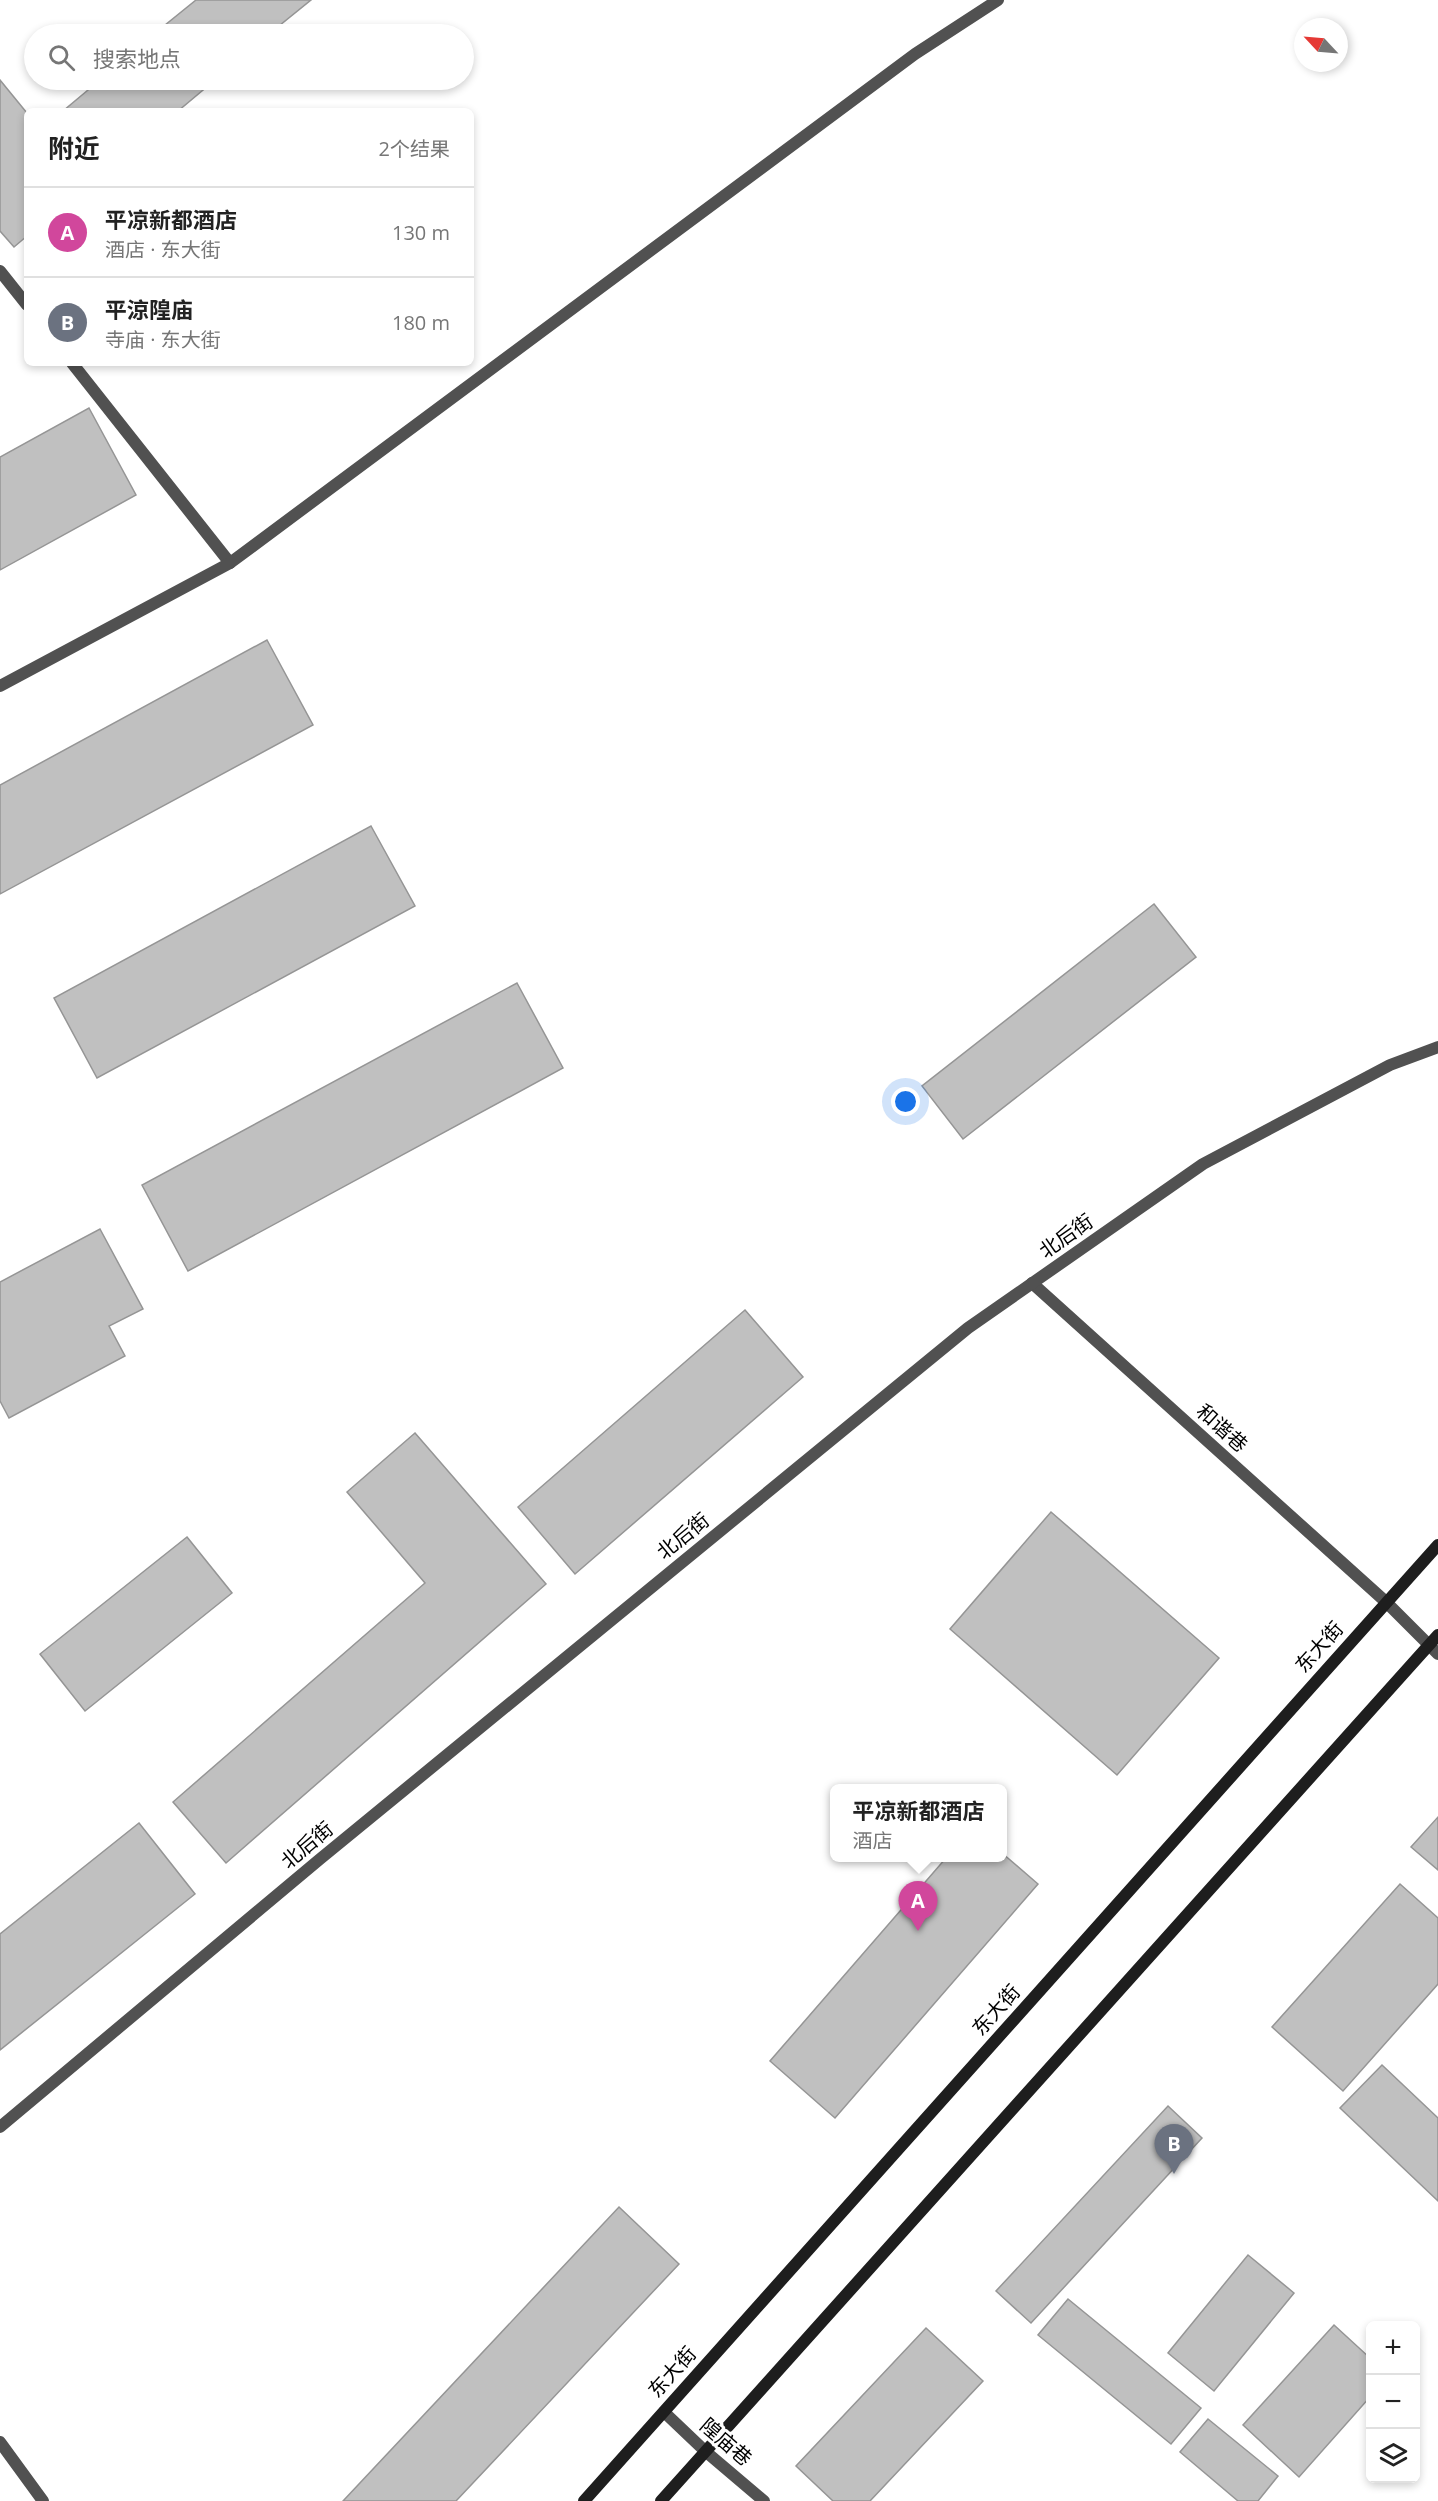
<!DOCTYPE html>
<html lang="zh">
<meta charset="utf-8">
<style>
body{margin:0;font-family:"Open Sans","Noto Sans SC",sans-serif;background:#f2f2f2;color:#222}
.controls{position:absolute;right:18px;bottom:18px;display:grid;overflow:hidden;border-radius:9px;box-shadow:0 3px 9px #0003}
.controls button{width:54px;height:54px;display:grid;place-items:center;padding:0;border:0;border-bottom:2px solid #e0e0e0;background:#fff;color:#222;font:30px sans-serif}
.compass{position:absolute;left:1294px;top:18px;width:54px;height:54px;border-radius:50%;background:#fff;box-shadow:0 3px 9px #0003;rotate:296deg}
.you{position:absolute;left:906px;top:1102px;width:21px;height:21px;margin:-15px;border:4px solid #fff;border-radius:50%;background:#1a73e8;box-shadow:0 0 0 9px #1a73e833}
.badge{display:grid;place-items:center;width:39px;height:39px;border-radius:50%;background:#b45309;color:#fff;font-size:20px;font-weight:700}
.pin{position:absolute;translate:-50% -50px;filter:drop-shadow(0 2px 3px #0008)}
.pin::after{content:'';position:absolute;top:32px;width:21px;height:18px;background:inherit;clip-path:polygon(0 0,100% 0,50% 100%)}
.popup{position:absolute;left:830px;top:1784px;width:177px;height:78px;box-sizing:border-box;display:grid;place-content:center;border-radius:9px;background:#fff;filter:drop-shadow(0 2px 4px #0005);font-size:20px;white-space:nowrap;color:#767676}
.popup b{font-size:22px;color:#222}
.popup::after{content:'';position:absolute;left:50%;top:100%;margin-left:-12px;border:12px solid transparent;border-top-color:#fff}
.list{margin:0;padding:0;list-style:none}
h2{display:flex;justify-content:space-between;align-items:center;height:78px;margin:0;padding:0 24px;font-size:26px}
h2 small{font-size:20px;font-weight:400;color:#767676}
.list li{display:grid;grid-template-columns:39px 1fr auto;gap:18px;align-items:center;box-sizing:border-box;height:90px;padding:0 24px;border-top:2px solid #e0e0e0}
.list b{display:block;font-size:22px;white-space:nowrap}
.list p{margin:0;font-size:20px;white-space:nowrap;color:#767676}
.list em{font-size:20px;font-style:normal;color:#767676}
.icon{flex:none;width:33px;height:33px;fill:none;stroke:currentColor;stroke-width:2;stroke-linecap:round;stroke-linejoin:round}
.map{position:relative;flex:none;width:1438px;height:2501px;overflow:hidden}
.search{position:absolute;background:#fff;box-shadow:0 3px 9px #0003;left:24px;top:24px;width:450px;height:66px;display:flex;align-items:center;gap:15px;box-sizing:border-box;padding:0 21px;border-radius:33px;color:#767676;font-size:22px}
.panel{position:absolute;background:#fff;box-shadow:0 3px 9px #0003;left:24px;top:108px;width:450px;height:258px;border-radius:9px}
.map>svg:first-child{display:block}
.building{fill:#c0c0c0;stroke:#959595;stroke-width:1.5}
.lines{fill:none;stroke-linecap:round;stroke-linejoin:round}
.street{stroke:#515151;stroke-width:12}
.secondary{stroke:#1e1e1e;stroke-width:12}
.labels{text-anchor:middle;stroke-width:6;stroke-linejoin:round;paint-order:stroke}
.street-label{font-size:20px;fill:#000;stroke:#fff}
</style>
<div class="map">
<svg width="1438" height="2501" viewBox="0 0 1438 2501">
<rect width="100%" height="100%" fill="#fff"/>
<g class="building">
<polygon points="196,0 311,0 269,34 154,34"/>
<polygon points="0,80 27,113 27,236 14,247 0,231"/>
<polygon points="100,80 215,80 178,111 63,111"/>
<polygon points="89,408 136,495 0,570 0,457"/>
<polygon points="267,640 313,725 0,894 0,785"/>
<polygon points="371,826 415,906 97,1078 54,998"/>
<polygon points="1154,904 1196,957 963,1139 922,1086"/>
<polygon points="517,983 563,1068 188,1271 142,1185"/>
<polygon points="100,1229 143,1309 109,1326 125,1356 9,1418 0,1401 0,1282"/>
<polygon points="745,1310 803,1377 575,1574 518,1507"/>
<polygon points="415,1433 546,1584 226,1863 173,1802 425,1583 347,1492"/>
<polygon points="1051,1512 1219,1658 1117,1775 950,1629"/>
<polygon points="187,1537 232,1593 85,1711 40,1654"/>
<polygon points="1438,1817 1438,1870 1411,1847"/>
<polygon points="139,1823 195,1894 0,2050 0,1934"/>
<polygon points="1002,1853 1038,1884 835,2118 770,2061 946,1858 1002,1858"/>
<polygon points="1400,1884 1438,1918 1438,1984 1343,2091 1272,2027"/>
<polygon points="1382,2065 1438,2118 1438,2201 1340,2108"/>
<polygon points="1168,2106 1202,2138 1031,2323 996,2291"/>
<polygon points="619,2207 679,2264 456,2501 343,2501"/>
<polygon points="1248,2255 1294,2293 1214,2391 1168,2353"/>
<polygon points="1068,2299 1201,2408 1171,2444 1038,2335"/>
<polygon points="1334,2325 1370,2358 1370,2397 1299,2477 1243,2425"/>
<polygon points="926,2328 983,2381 870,2501 833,2501 796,2466"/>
<polygon points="1208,2419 1278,2476 1258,2501 1238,2501 1180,2452"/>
</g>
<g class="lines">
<g class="street">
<polyline points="0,271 27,305"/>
<polyline points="72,363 230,563"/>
<polyline points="0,686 230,563 915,54 998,0"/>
<polyline points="1032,1283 1386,1602 1438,1654"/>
<polyline points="0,2127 320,1859 968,1328 1203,1164 1390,1065 1438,1047"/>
<polyline points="664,2412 705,2451 764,2501"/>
<polyline points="0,2442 43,2501"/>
</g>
<g class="secondary">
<polyline points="584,2501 1438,1545"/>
<polyline points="661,2501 1438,1635"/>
</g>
</g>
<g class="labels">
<g class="street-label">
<text transform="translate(1066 1236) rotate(-35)" y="7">北后街</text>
<text transform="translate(1222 1428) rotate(42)" y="7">和谐巷</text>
<text transform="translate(683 1536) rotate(-39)" y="7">北后街</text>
<text transform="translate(1319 1647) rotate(-48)" y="7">东大街</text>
<text transform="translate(307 1845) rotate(-40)" y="7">北后街</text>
<text transform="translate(996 2010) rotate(-48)" y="7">东大街</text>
<text transform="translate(672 2372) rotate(-48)" y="7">东大街</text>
<text transform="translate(726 2442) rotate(41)" y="7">隍庙巷</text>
</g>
</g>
</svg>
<div class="controls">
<button>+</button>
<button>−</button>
<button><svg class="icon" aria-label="layers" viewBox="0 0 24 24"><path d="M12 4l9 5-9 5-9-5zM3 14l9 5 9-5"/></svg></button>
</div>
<svg class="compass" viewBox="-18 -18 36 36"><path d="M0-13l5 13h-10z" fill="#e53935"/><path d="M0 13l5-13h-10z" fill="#767676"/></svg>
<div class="you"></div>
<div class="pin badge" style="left:918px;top:1931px;background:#d1479c">A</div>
<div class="popup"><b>平凉新都酒店</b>酒店</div>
<div class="pin badge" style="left:1174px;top:2174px;background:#6b7280">B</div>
<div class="search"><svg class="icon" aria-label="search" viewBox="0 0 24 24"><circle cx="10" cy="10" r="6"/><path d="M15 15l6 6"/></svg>搜索地点</div>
<section class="panel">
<h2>附近<small>2个结果</small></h2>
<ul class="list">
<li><span class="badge" style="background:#d1479c">A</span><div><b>平凉新都酒店</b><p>酒店 · 东大街</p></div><em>130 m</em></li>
<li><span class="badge" style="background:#6b7280">B</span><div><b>平涼隍庙</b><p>寺庙 · 东大街</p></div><em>180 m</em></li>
</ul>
</section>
</div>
